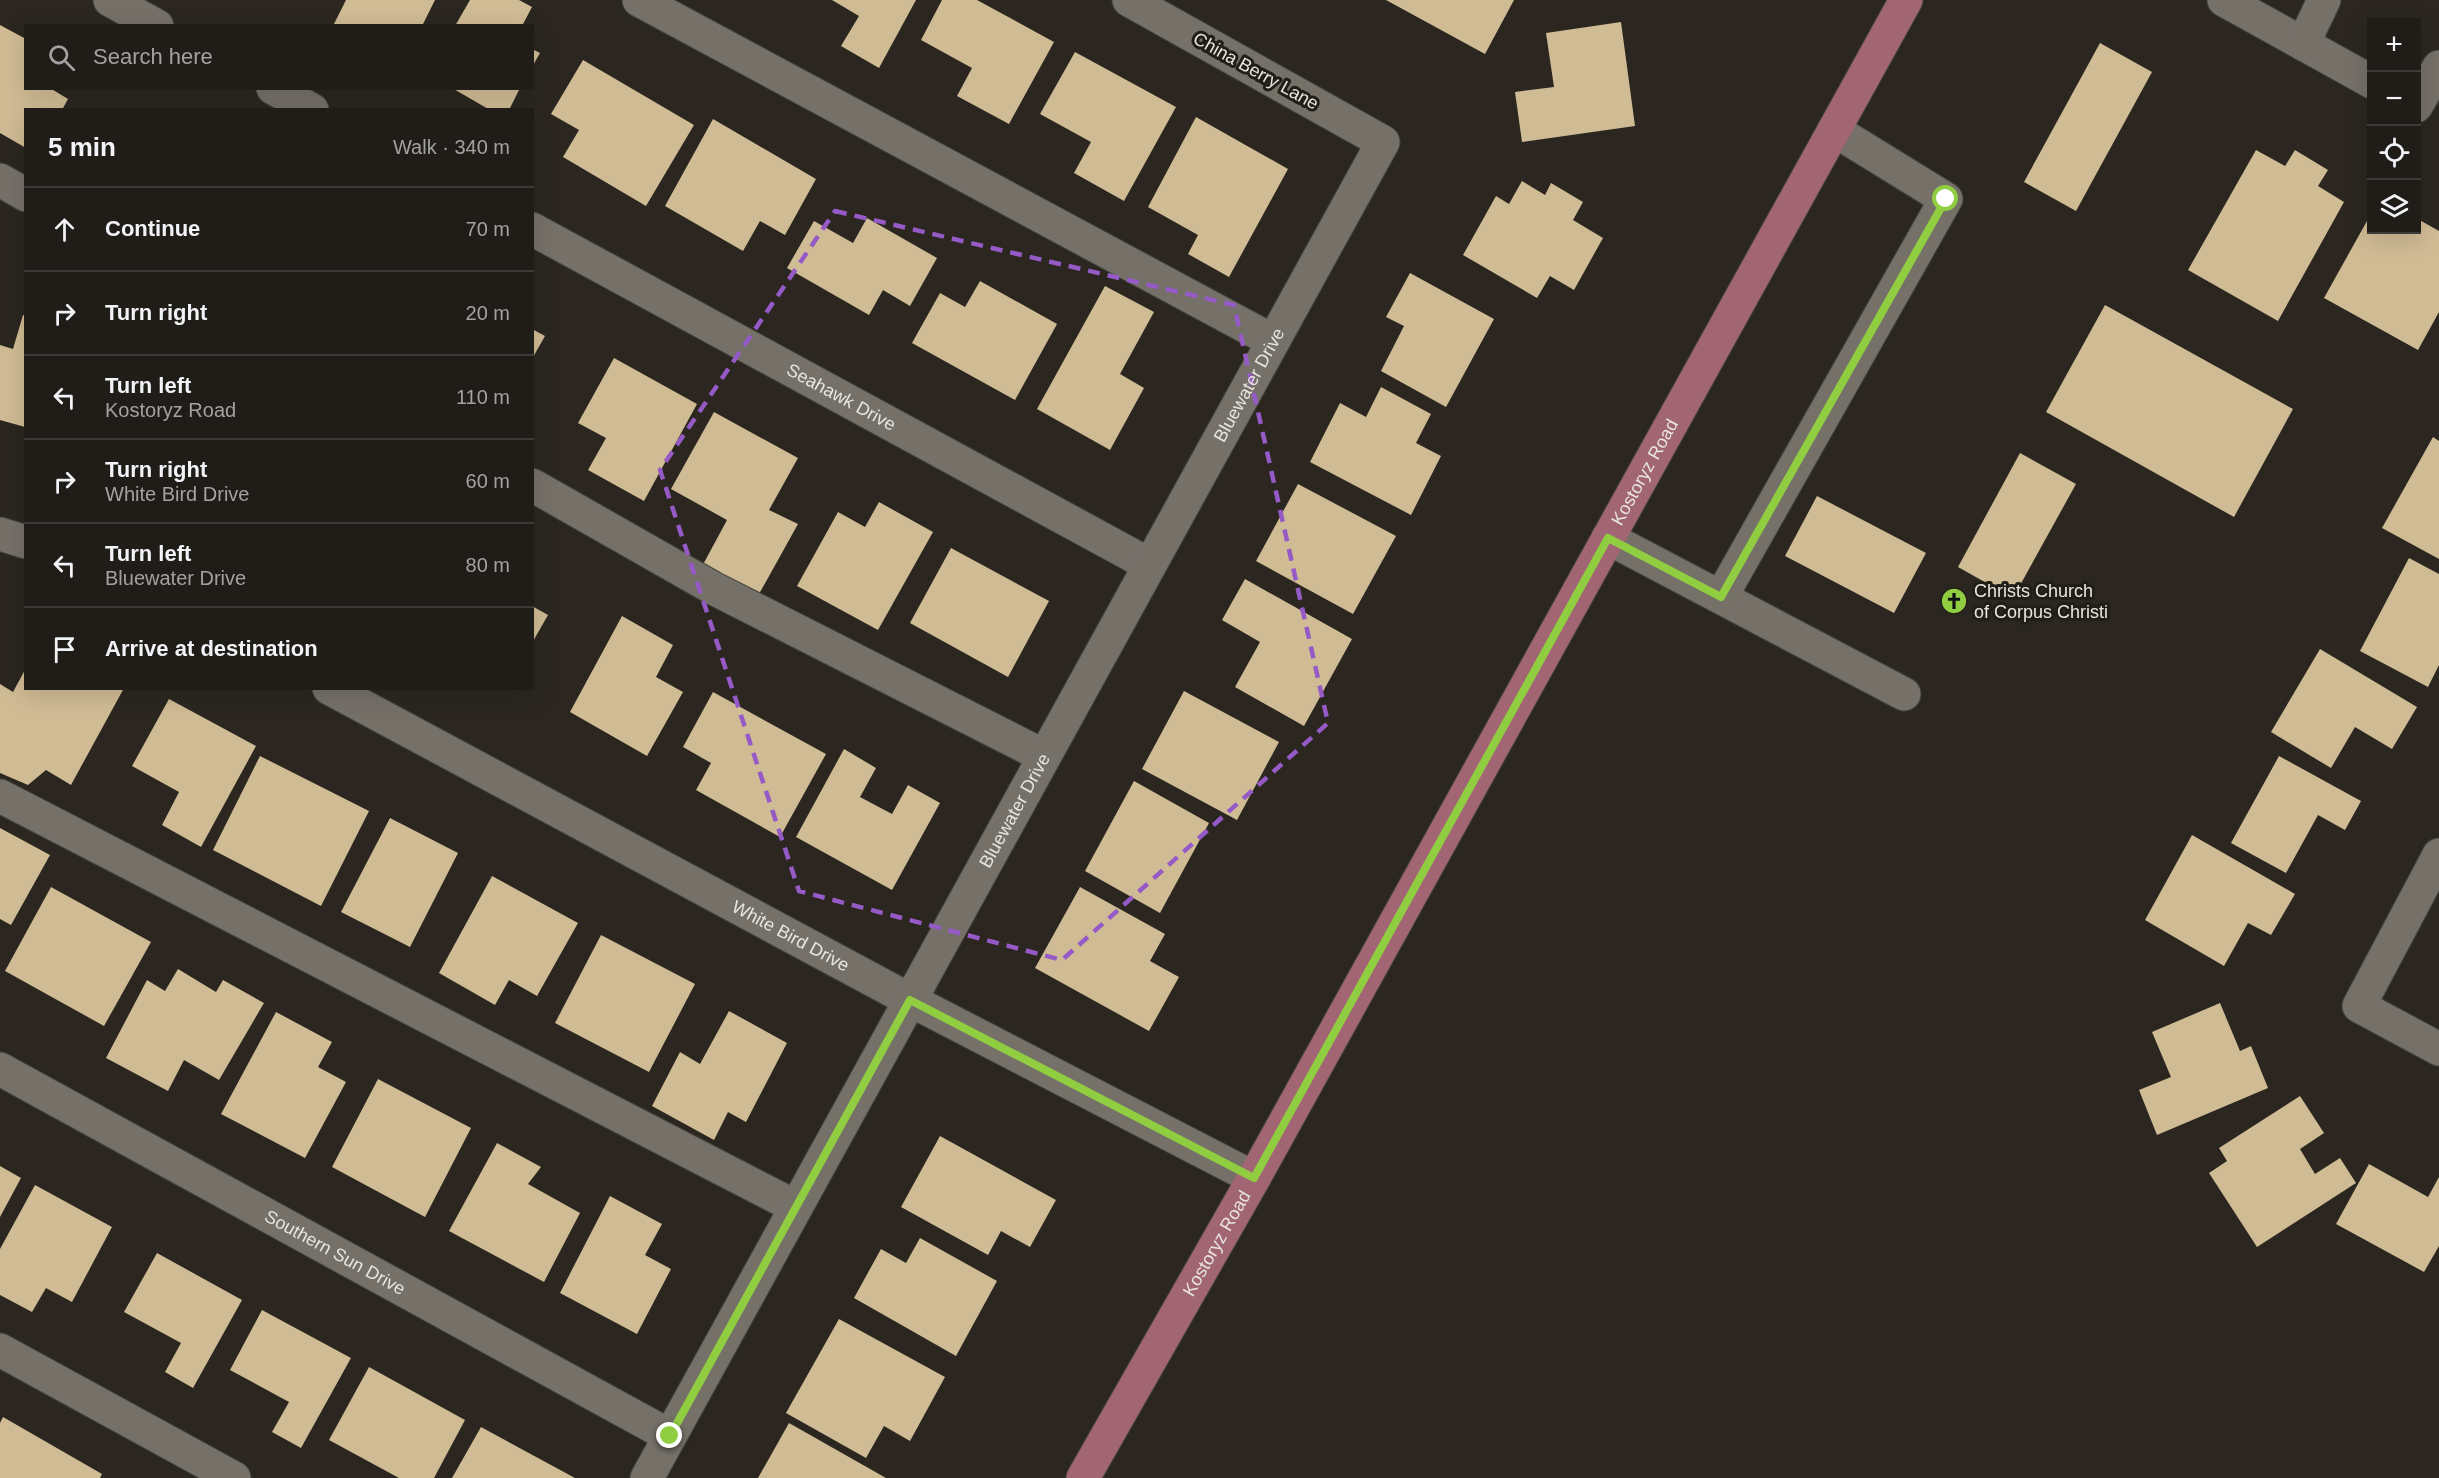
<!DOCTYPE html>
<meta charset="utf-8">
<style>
body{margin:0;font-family:Arial,sans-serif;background:#282621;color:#f1f3f6}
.controls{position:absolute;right:18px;top:18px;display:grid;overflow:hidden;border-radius:0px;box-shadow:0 6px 24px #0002}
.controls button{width:54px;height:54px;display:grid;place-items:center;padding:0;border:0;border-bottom:2px solid #3d3b37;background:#201d18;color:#f1f3f6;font:30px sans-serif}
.stop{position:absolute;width:18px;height:18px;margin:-14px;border:4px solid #90cd41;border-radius:50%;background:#fff}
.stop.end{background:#90cd41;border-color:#fff;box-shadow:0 2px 6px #0008}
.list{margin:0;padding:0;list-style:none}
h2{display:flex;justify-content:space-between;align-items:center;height:78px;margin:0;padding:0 24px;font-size:26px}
h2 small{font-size:20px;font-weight:400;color:#a2a2a2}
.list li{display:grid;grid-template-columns:39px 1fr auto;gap:18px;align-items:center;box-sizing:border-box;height:84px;padding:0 24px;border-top:2px solid #3d3b37}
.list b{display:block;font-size:22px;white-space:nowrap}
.list p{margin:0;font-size:20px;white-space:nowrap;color:#a2a2a2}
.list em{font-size:20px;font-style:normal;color:#a2a2a2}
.icon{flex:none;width:33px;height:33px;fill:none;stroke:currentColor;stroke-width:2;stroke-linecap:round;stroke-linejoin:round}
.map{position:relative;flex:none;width:2439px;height:1478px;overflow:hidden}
.search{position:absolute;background:#201d18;box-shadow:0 6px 24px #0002;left:24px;top:24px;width:510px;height:66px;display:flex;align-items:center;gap:15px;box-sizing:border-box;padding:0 21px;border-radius:0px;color:#a2a2a2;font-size:22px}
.panel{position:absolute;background:#201d18;box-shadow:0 6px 24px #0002;left:24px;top:108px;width:510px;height:582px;border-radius:0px}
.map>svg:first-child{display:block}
.building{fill:#cfbb94}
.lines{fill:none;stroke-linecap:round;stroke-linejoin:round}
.minor-casing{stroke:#46433d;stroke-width:35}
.major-casing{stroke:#46433d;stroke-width:35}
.minor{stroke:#757068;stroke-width:33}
.major{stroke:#a16573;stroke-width:33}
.route{stroke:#90cd41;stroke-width:8}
.marked{fill:none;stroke:#965ac7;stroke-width:4.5;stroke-dasharray:12 8;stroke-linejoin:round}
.labels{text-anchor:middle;stroke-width:6;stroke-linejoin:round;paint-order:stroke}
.street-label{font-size:18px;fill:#e8e5e0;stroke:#211e16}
.poi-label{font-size:18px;fill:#e8e5e0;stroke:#211e16;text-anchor:start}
</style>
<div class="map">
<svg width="2439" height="1478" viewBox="0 0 2439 1478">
<rect width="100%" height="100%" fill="#2b2720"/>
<g class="building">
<polygon points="346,0 435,0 422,26 333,26"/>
<polygon points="470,0 519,0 532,7 522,26 455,26"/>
<polygon points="832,0 916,0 879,68 841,46 859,16"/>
<polygon points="942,0 977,0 1054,42 1009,124 957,96 972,68 921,40"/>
<polygon points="1386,0 1514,0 1485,54"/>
<polygon points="1621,22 1635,126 1522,142 1515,92 1554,87 1546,33"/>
<polygon points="0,25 26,39 26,88 50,88 68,99 62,110 26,110 26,148 0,133"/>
<polygon points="2100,43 2152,72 2076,211 2024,182"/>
<polygon points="532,49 540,53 532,67"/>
<polygon points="1075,52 1176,107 1124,201 1074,173 1091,142 1040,114"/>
<polygon points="583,60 694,125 646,206 563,157 579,130 551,114"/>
<polygon points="452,88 520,88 509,110 490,110"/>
<polygon points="1196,117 1288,169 1229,277 1188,254 1198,235 1148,207"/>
<polygon points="713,119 816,179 785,235 760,221 743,251 665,206"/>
<polygon points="2256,150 2285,166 2295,150 2328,170 2318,186 2344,202 2278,321 2188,270"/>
<polygon points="1522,181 1545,195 1551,183 1583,202 1573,220 1603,238 1574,290 1550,276 1537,298 1463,255 1496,196 1509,204"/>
<polygon points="2372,212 2372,230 2416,230 2416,218 2439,231 2439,312 2418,350 2324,298"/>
<polygon points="867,218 937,258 910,306 883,290 869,315 787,268 814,221 853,243"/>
<polygon points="1410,273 1494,319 1446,407 1381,371 1404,326 1386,317"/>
<polygon points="980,281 1057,324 1015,400 912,343 940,293 965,307"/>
<polygon points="1105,286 1154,312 1120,374 1144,388 1110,450 1037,409"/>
<polygon points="2105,305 2293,409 2234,517 2046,412"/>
<polygon points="23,315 26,316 25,427 0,420 0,345 13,349"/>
<polygon points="532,329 545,336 532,359"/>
<polygon points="614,358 697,404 644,501 588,470 606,438 578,423"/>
<polygon points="1381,387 1431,414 1416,443 1441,456 1411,515 1310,462 1340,403 1366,417"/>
<polygon points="714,412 798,458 769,510 798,524 754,603 699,572 727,520 671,489"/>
<polygon points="2433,437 2439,441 2439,559 2382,528"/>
<polygon points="2020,453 2076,484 2013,598 1958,567"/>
<polygon points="1298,484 1396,536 1353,614 1256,561"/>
<polygon points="1817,496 1926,553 1894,613 1785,556"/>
<polygon points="879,502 933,532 878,630 797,586 838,512 865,527"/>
<polygon points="951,548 1049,601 1008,677 910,623"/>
<polygon points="2409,558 2439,574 2439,665 2428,687 2360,651"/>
<polygon points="1245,579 1352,639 1304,726 1235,687 1260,642 1222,620"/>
<polygon points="532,606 548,615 532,643"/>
<polygon points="622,616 673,645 656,677 683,692 647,756 570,712"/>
<polygon points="2320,649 2417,707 2392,749 2355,727 2331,768 2271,732"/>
<polygon points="26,668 26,688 124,688 71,785 46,770 28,785 0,773 0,684 13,692"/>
<polygon points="1184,691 1279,742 1237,820 1142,769"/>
<polygon points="713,692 826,754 780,837 696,790 711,763 683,747"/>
<polygon points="169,699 256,746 201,847 162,825 179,792 132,766"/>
<polygon points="844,749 876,768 860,797 892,814 908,785 940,803 892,890 796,837"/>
<polygon points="260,756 369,811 321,906 213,850"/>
<polygon points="2279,756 2361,801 2345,830 2318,815 2286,873 2231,843"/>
<polygon points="1134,781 1209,823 1160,913 1085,871"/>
<polygon points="390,818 458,853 410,947 341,912"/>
<polygon points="0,828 50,855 11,925 0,919"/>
<polygon points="2192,835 2295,894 2271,935 2248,923 2224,966 2145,920"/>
<polygon points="492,876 578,923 537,996 509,980 495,1005 439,973"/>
<polygon points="51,887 151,942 104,1026 5,971"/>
<polygon points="1080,887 1165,934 1150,961 1179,977 1149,1031 1035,968"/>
<polygon points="601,935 695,984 649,1072 555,1023"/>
<polygon points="178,969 216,992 223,980 264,1003 219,1080 184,1060 168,1091 106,1058 147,980 165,991"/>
<polygon points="2220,1003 2240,1051 2251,1046 2268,1088 2157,1135 2139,1090 2171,1077 2152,1032"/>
<polygon points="729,1011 787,1043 746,1122 728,1112 714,1140 652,1106 680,1052 700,1064"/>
<polygon points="276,1012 332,1042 318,1067 346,1082 305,1158 221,1114"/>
<polygon points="378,1079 471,1128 425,1217 332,1167"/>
<polygon points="2300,1096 2324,1133 2300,1149 2315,1174 2340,1158 2356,1183 2257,1247 2209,1173 2227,1161 2219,1148"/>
<polygon points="940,1136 1056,1200 1030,1247 1001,1231 988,1255 901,1207"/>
<polygon points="497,1143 541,1167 528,1184 580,1213 544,1282 449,1231"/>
<polygon points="2369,1164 2428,1197 2439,1177 2439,1246 2424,1272 2336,1224"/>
<polygon points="0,1166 21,1178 0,1217"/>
<polygon points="35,1185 112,1227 72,1302 46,1288 32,1312 0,1295 0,1249"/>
<polygon points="610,1196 662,1224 645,1255 671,1269 637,1334 560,1293"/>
<polygon points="920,1238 997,1281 956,1356 854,1298 881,1249 906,1263"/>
<polygon points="157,1253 242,1300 193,1388 165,1372 181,1343 124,1312"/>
<polygon points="262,1310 351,1358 301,1448 272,1432 289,1402 230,1370"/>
<polygon points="839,1319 945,1377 910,1441 884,1426 866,1458 786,1413"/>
<polygon points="369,1367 465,1420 434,1478 399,1478 329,1440"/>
<polygon points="3,1417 102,1474 100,1478 0,1478 0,1423"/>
<polygon points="789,1423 886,1478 758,1478"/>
<polygon points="481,1427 575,1478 452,1478"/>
</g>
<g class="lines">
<g class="minor-casing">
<g id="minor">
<polyline points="110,0 157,26"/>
<polyline points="639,0 1273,341"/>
<polyline points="2224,0 2372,82"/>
<polyline points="2303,44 2324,0"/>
<polyline points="273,88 312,110"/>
<polyline points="2416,106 2439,67"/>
<polyline points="0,180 26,195"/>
<path id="s1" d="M532,229L1150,565"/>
<polyline points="532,485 713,588 1044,756"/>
<polyline points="0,534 26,542"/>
<polyline points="1608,538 1904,694"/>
<polyline points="1721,597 1946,199 1834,130"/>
<path id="s2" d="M329,688L910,1000L1254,1178"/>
<polyline points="0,796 796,1207"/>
<polyline points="2439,855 2359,1006 2439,1049"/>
<path id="s3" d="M0,1069L670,1436"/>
<polyline points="0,1350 234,1478"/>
<path id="s4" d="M647,1478L1383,142L1129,0"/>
</g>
</g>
<g class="major-casing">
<g id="major">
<path id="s5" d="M1083,1478L1254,1178L1906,0"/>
</g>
</g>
<use href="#minor" class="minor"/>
<use href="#major" class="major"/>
</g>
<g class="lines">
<polyline class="route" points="670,1436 910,1000 1254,1178 1608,538 1721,597 1946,199"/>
</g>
<path class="marked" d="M835,211L1234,305L1328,723L1062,960L799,891L660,470Z"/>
<defs>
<g id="church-disc" transform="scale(1.35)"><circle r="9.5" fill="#90cd41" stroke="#211e16"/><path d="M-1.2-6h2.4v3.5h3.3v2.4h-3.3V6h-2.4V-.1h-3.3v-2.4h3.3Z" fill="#111"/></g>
</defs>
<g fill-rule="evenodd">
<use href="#church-disc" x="1954" y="601"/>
</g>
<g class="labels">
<g class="street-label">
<text transform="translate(1256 71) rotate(29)" y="6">China Berry Lane</text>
<text dy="6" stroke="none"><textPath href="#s4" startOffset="1248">Bluewater Drive</textPath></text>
<text dy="6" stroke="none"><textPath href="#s1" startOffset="352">Seahawk Drive</textPath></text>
<text dy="6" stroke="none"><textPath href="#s5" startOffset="1152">Kostoryz Road</textPath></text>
<text dy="6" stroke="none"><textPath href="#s4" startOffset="762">Bluewater Drive</textPath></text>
<text dy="6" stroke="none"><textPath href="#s2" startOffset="524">White Bird Drive</textPath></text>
<text dy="6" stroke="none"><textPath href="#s5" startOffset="270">Kostoryz Road</textPath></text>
<text dy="6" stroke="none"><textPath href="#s3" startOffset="382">Southern Sun Drive</textPath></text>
</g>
<g class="poi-label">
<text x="1974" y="597">Christs Church<tspan x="1974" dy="21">of Corpus Christi</tspan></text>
</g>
</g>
</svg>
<div class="controls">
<button>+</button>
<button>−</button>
<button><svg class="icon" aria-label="locate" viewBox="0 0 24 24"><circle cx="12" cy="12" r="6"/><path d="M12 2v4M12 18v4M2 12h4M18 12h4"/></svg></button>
<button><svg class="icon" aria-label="layers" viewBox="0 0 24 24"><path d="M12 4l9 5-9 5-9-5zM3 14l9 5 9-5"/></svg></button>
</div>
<div class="stop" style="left:1946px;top:199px"></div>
<div class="stop end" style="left:670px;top:1436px"></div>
<div class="search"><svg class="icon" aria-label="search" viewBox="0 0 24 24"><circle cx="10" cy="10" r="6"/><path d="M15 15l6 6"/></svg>Search here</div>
<section class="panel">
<h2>5 min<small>Walk · 340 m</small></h2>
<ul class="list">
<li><svg class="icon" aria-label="ahead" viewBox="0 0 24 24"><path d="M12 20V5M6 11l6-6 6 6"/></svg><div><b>Continue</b></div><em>70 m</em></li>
<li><svg class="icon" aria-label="right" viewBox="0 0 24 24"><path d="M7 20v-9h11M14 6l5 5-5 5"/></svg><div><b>Turn right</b></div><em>20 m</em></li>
<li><svg class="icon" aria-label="left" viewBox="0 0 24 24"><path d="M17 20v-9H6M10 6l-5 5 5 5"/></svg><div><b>Turn left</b><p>Kostoryz Road</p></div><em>110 m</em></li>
<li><svg class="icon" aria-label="right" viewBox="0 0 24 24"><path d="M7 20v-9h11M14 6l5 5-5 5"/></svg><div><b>Turn right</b><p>White Bird Drive</p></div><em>60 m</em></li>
<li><svg class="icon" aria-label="left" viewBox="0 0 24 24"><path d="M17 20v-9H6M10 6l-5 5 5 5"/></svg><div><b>Turn left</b><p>Bluewater Drive</p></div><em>80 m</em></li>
<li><svg class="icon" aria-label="arrive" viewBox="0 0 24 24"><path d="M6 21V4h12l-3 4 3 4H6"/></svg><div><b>Arrive at destination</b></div></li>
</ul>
</section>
</div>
